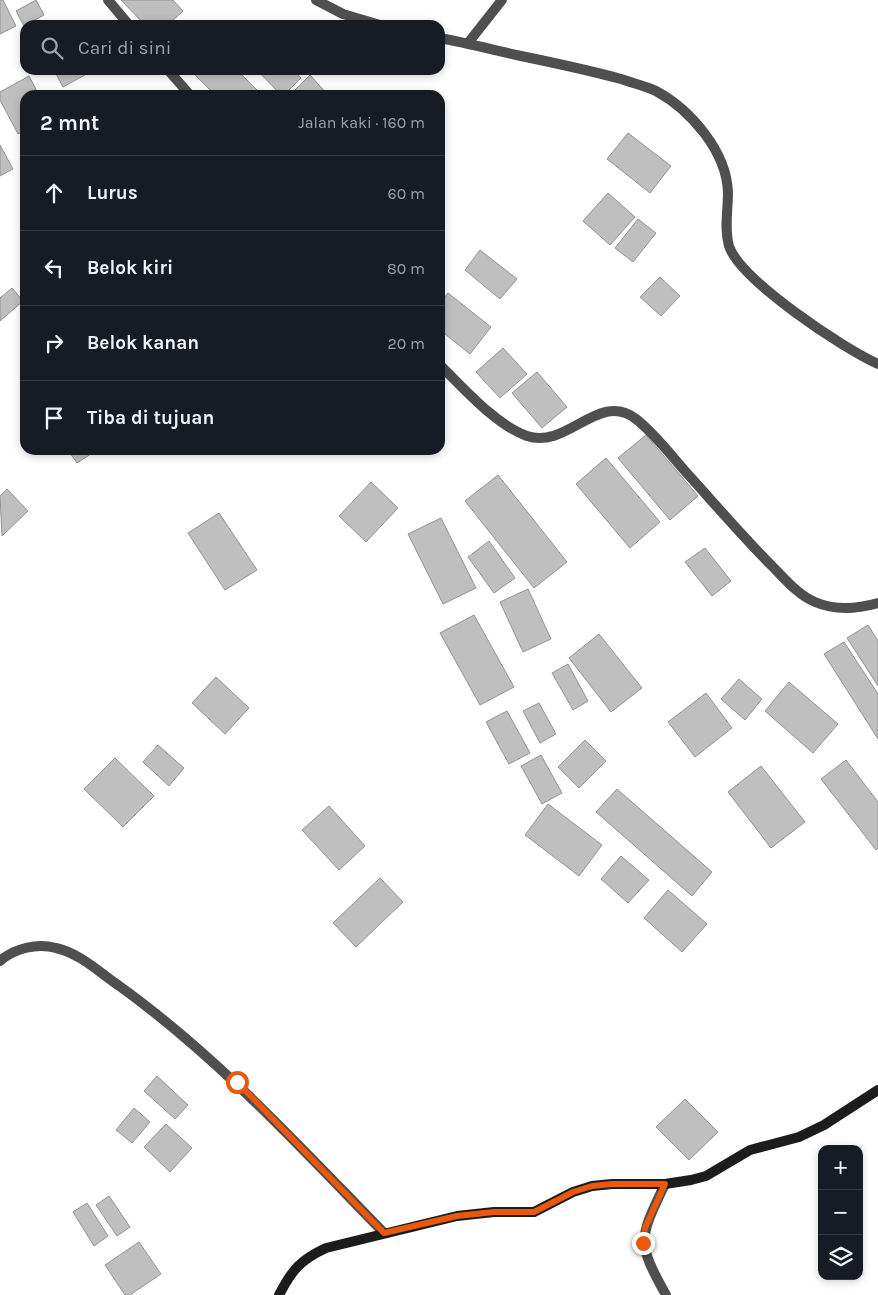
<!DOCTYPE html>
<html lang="id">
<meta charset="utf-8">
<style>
body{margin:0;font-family:Karla,sans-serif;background:#20242c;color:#f1f3f6}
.controls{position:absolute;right:15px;bottom:15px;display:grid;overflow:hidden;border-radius:10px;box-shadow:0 2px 8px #0003}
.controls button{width:45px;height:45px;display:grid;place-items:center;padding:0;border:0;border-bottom:1px solid #363941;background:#171b24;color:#f1f3f6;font:25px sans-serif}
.stop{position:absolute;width:15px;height:15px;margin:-11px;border:4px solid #ea580c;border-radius:50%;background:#fff}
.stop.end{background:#ea580c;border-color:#fff;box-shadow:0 1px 5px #0008}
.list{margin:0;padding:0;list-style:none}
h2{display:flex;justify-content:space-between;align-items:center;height:65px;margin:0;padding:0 20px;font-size:21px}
h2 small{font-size:16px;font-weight:400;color:#9ea1a6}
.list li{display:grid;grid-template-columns:32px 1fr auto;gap:15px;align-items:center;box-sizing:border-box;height:75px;padding:0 20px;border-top:1px solid #363941}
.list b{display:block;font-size:19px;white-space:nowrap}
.list em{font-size:16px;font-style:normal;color:#9ea1a6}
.icon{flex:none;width:28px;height:28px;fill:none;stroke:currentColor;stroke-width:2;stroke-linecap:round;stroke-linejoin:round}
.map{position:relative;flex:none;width:878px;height:1295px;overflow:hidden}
.search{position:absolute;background:#171b24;box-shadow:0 2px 8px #0003;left:20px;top:20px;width:425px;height:55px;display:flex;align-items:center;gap:12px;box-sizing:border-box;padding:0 18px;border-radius:15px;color:#9ea1a6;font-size:19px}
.panel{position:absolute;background:#171b24;box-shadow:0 2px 8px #0003;left:20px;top:90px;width:425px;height:365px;border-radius:15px}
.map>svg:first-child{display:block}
.building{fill:#bfbfbf;stroke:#939393}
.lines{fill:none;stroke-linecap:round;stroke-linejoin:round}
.street{stroke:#4f4f4f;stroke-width:10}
.secondary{stroke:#1c1c1c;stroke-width:10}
.route{stroke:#ea580c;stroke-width:6}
</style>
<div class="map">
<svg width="878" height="1295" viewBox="0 0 878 1295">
<rect width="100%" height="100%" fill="#fff"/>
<g class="building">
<polygon points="0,0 3,0 16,26 0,34"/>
<polygon points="36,0 44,15 24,26 16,11"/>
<polygon points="121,0 173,0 183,11 168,25 145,25"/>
<polygon points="54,70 94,70 63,87"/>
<polygon points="190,70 237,70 262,95 215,95"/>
<polygon points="257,70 293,70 301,78 284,95 281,95"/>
<polygon points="310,75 328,95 290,95"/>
<polygon points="29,76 39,95 25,95 25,130 18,134 0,100 0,92"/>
<polygon points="628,133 671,166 650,193 607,159"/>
<polygon points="0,145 13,169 0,176"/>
<polygon points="608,193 635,217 610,245 583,221"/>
<polygon points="638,219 656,233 633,262 615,248"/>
<polygon points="480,250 517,279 500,299 465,270"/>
<polygon points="660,277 680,296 661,316 640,297"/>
<polygon points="12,288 23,301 0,321 0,298"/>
<polygon points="448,293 491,327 470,354 440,330 440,303"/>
<polygon points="503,348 527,374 500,398 476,372"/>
<polygon points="537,372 567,407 542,428 512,393"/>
<polygon points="646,435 698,496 670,520 618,458"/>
<polygon points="68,450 97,450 77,463"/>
<polygon points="606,458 660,522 630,548 576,484"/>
<polygon points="498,475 567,562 534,588 465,501"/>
<polygon points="371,482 398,508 366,542 339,516"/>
<polygon points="7,489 28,511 2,536 0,496"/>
<polygon points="219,513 257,570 225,590 188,533"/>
<polygon points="441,518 476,588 443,604 408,534"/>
<polygon points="489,541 515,578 494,593 468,557"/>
<polygon points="705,548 731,581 712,596 685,562"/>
<polygon points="528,589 551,639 523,652 500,602"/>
<polygon points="474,615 514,687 480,705 440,633"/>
<polygon points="868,625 878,641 878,686 847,638"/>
<polygon points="599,634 642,688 611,712 569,658"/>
<polygon points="844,642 878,694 878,739 824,654"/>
<polygon points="568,664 588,701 573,710 552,673"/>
<polygon points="216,677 249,708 225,734 192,703"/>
<polygon points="739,679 762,699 745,720 721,699"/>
<polygon points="789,682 838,724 813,753 765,711"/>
<polygon points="706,693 732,728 695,757 668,722"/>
<polygon points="539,703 556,734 540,743 523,711"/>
<polygon points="507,711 530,753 509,764 486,722"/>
<polygon points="585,740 606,761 579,788 558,767"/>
<polygon points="158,745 184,768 169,786 143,762"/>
<polygon points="541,755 562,793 542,804 521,766"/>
<polygon points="115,758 154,796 123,827 84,789"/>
<polygon points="846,760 878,802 878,848 876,850 821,779"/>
<polygon points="761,766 805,822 771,848 728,792"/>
<polygon points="617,789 712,872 692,896 596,812"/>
<polygon points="548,804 602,845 579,876 525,835"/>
<polygon points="329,806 365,846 339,870 302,830"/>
<polygon points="621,856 649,880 628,903 601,879"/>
<polygon points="380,878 403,902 356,947 333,923"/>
<polygon points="668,890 707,924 682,952 644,918"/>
<polygon points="157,1076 188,1105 175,1119 144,1091"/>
<polygon points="685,1099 718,1132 689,1160 656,1127"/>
<polygon points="134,1108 150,1122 132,1143 116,1130"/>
<polygon points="166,1124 192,1148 170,1172 144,1147"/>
<polygon points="109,1196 130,1227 117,1236 96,1205"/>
<polygon points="87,1203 108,1236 94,1246 73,1212"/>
<polygon points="139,1242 161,1274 130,1295 125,1295 105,1265"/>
</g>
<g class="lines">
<g class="street">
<polyline points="108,0 129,25"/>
<polyline points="316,0 343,14 380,25"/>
<path d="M440,38C467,43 494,50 521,56C555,63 588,70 621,79C632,83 646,86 656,91C691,110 727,152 728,193C728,210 724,229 729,246C740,280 844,349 878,364"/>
<polyline points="468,43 502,0"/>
<polyline points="168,70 190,95"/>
<path d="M440,365C463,388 496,425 527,436C567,450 599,390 636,419C654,433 670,454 685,471C714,503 742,536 772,566C785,579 798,595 815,602C836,611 857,609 878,603"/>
<path d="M0,961C15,948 37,943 56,948C79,953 99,972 118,985C217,1056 299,1146 384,1233"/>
<path d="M665,1184C639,1239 636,1241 666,1295"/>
</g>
<path class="secondary" d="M279,1295C292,1270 300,1260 326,1248L457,1216L494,1212H534L573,1192L592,1186L612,1184H665L691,1180L706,1176L750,1150L799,1137L824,1125L878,1090"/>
</g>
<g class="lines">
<polyline class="route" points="237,1082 384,1233 457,1216 494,1212 534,1212 573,1192 592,1186 612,1184 665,1184 645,1228 643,1243"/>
</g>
</svg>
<div class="controls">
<button>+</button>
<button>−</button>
<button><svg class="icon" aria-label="layers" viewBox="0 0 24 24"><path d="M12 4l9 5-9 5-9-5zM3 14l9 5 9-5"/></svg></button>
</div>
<div class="stop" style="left:237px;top:1082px"></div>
<div class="stop end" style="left:643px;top:1243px"></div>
<div class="search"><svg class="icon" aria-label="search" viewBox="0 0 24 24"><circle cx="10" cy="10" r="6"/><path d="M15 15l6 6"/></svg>Cari di sini</div>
<section class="panel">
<h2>2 mnt<small>Jalan kaki · 160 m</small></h2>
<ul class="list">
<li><svg class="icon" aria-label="ahead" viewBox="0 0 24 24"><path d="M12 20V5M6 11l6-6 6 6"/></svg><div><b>Lurus</b></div><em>60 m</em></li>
<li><svg class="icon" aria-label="left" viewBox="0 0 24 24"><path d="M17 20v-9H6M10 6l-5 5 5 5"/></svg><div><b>Belok kiri</b></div><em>80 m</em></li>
<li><svg class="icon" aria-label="right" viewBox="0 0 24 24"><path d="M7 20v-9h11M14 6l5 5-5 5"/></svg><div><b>Belok kanan</b></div><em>20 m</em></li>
<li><svg class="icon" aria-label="arrive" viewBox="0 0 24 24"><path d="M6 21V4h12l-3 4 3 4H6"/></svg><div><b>Tiba di tujuan</b></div></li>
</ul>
</section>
</div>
